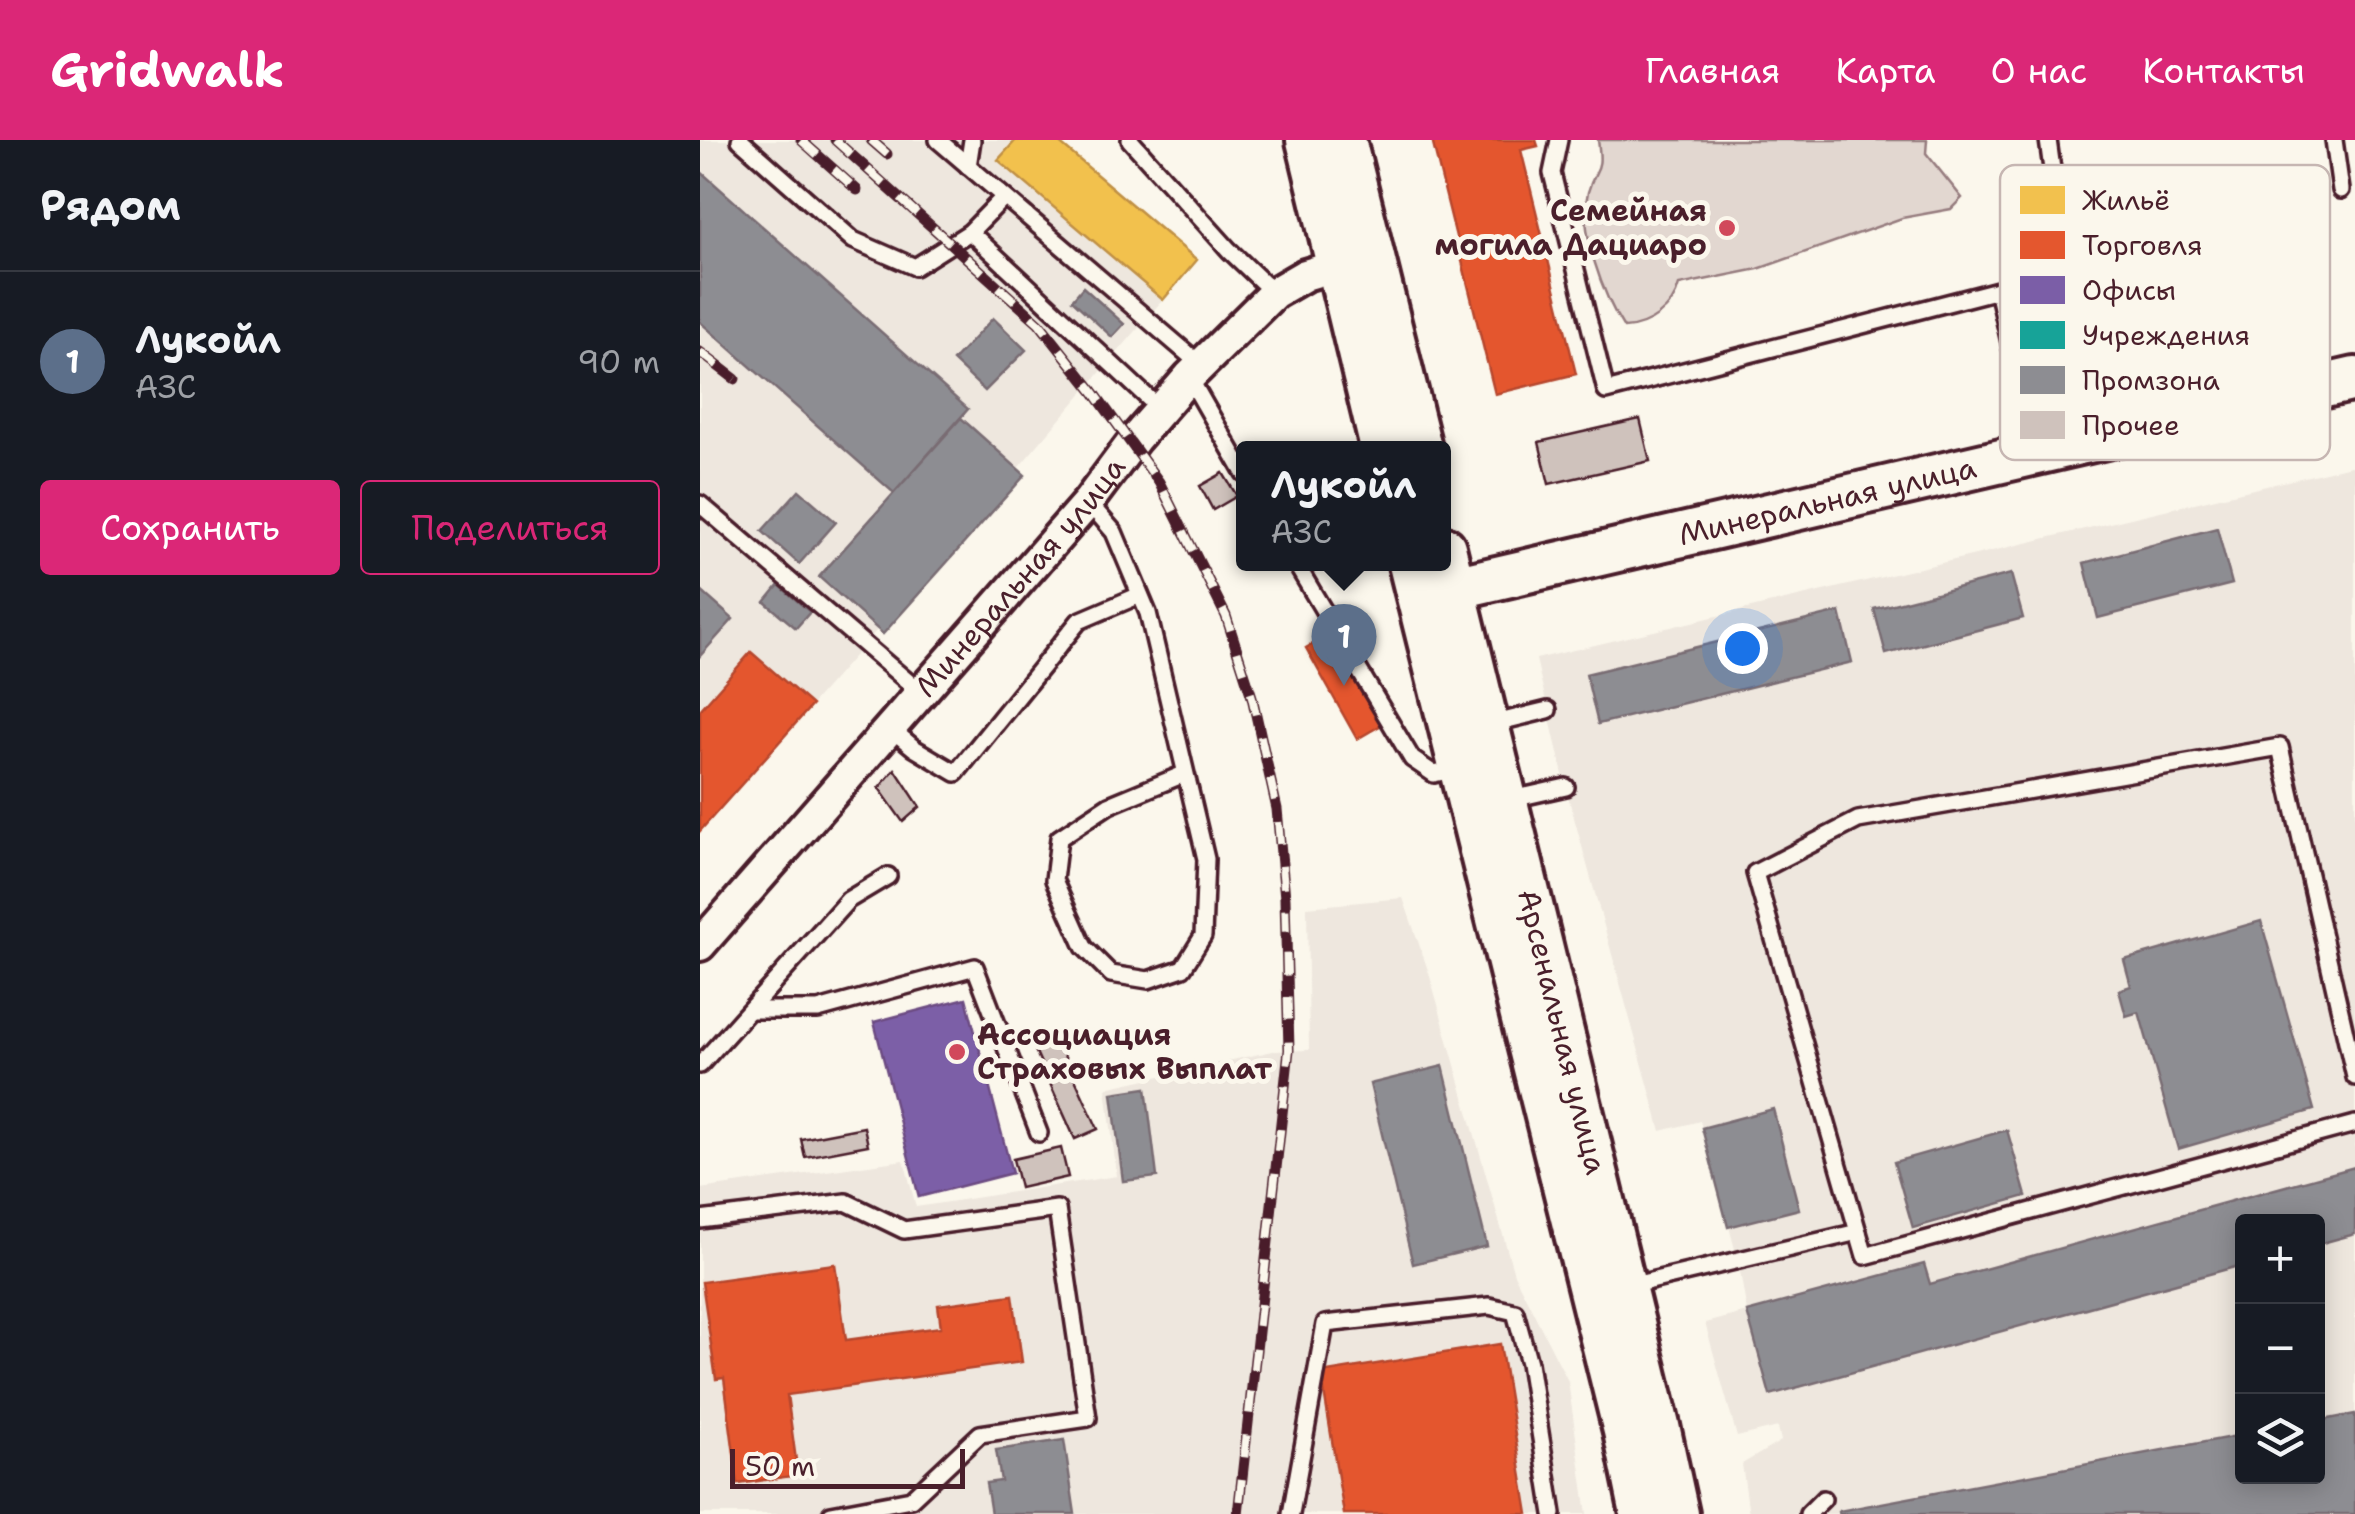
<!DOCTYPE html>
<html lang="ru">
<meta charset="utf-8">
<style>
body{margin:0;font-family:"Shantell Sans",sans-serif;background:#242831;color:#f1f3f6}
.controls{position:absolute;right:30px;bottom:30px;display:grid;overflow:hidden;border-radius:10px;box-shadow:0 5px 25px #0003}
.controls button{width:90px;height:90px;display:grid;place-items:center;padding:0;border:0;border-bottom:2px solid #363941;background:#171b24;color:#f1f3f6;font:50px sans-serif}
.scale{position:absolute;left:30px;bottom:25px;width:235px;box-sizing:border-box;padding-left:10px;border:5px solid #4a1f2b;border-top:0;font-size:28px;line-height:35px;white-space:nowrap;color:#4a1f2b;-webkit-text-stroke:8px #fbf7ec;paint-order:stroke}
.you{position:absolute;left:1042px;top:508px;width:35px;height:35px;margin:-25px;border:8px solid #fff;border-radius:50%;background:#1a73e8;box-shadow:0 0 0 15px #1a73e833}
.badge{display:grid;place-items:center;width:65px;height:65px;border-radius:50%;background:#db2777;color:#fff;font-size:32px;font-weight:700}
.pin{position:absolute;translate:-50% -82px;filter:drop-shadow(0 2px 5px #0008)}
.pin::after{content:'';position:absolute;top:52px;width:35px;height:30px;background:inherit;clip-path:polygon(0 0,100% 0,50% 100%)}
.popup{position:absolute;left:536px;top:301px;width:215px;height:130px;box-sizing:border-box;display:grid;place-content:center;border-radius:10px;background:#171b24;filter:drop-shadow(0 2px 8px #0005);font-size:32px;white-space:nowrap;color:#9ea1a6}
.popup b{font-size:38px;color:#f1f3f6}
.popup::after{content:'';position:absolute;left:50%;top:100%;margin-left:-20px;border:20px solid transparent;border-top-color:#171b24}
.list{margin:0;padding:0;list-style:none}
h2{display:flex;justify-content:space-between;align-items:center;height:130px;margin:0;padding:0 40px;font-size:42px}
h2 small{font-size:32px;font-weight:400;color:#9ea1a6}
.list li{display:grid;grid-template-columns:65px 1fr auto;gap:30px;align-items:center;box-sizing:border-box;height:180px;padding:0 40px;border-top:2px solid #363941}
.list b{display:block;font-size:38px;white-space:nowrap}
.list p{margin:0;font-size:32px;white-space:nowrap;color:#9ea1a6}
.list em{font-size:32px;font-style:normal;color:#9ea1a6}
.actions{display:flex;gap:20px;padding:30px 40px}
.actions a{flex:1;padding:22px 0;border:2px solid #db2777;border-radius:10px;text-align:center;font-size:35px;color:#db2777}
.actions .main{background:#db2777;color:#fff}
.icon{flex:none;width:55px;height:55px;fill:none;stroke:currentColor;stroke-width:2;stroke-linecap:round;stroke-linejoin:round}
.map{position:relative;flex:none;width:1655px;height:1374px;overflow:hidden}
header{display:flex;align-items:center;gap:60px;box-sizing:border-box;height:140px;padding:0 50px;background:#db2777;color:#fff}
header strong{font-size:48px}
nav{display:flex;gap:55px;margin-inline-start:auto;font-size:35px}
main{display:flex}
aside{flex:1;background:#171b24}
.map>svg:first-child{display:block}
.built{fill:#eee7de;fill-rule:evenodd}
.green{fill:#e2d7d0;stroke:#967b7e;stroke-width:2.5}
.homes{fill:#f2c14e;stroke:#c09044;stroke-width:2.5}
.shops{fill:#e4572e;stroke:#b6462d;stroke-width:2.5}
.offices{fill:#7b5ea7;stroke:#6c4b82;stroke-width:2.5}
.public{fill:#17a398;stroke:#267b77;stroke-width:2.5}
.industry{fill:#8d8d92;stroke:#796c73;stroke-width:2.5}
.building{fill:#cfc2bc;stroke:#4a1f2b;stroke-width:2.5}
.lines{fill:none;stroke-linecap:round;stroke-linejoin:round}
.lane-casing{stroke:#4a1f2b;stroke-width:22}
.street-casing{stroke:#4a1f2b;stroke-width:38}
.secondary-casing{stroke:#4a1f2b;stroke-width:50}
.lane{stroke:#fbf7ec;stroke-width:15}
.street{stroke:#fbf7ec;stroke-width:30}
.secondary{stroke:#fbf7ec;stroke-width:42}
.rail-casing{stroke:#4a1f2b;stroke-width:11}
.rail{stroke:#fbf7ec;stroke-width:8;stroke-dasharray:22;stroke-linecap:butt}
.poi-dot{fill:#d1495b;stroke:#fbf7ec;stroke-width:4}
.labels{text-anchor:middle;stroke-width:10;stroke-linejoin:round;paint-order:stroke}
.poi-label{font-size:30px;font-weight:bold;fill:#4a1f2b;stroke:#fbf7ec;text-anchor:end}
.street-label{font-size:30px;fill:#4a1f2b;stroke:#fbf7ec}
.key{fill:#fbf7ec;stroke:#c6b6b2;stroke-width:2.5}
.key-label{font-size:28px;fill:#4a1f2b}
</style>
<header>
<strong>Gridwalk</strong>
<nav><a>Главная</a><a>Карта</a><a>О нас</a><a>Контакты</a></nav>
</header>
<main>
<aside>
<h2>Рядом<small></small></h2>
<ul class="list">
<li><span class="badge" style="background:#5c6f8a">1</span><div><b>Лукойл</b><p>АЗС</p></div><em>90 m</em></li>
</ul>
<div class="actions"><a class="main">Сохранить</a><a>Поделиться</a></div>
</aside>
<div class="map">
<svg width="1655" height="1374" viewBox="0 0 1655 1374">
<rect width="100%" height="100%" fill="#fbf7ec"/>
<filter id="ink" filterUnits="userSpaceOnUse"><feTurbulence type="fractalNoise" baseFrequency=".01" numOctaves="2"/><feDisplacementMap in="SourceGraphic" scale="20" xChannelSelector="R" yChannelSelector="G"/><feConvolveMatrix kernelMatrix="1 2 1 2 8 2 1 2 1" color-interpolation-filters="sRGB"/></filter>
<g filter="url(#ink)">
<g class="built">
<polygon points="0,0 356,0 497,120 318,328 325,335 183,494 177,490 0,691"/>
<path d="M1655,325V1374H1049L1042,1324L1081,1301L1078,1287L1037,1297L1005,1183L1047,1172L1038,1120L1000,981L961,991L868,656L836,519ZM1542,1082H1618V1336H1542Z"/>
<polygon points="703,758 729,833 814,1134 868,1241 887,1374 0,1374 0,1049 204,1020 216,1067 417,1036 406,948 573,911 609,910 607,767"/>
</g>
<path class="green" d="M898,0H1227L1226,13L1262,58L1251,69L1202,78L1058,129L979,145C973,169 949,187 924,188C904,157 878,90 888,52C896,24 903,35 898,0Z"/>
<polygon class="homes" points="316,0 356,0 497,120 463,160 298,20"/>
<g class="shops">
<polygon points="732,0 836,0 838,6 821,10 876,234 795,254"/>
<polygon points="632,493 683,584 657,599 606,508"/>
<polygon points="51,512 112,565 0,691 0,570"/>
<polygon points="135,1124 146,1200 241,1187 238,1165 313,1155 322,1222 87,1255 98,1335 38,1344 24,1238 16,1239 2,1142"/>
<polygon points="800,1204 828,1374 644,1374 621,1233"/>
</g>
<polygon class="offices" points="266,858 312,1033 219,1057 174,882"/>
<g class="public">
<polygon points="1466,87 1479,157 1469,159 1473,178 1436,185 1420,96"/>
<polygon points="1389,112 1395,143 1381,146 1375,115"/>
<polygon points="1605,128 1613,175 1576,182 1577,190 1556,194 1546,138"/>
<polygon points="1345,140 1359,210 1326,217 1312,147"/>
</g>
<g class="industry">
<polygon points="0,31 268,269 194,353 0,182"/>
<polygon points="383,147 424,184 412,197 372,160"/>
<polygon points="293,178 326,210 285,251 253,221"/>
<polygon points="261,278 325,335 183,494 119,437"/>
<polygon points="99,350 136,382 99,424 62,391"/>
<polygon points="1517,388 1532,444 1398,478 1384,423"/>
<polygon points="1311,434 1323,478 1186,514 1174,469"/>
<polygon points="79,445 110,472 96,488 65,462"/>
<polygon points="0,450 33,479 0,516"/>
<polygon points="1140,472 1152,522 898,584 886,534"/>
<polygon points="1561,781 1614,970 1478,1009 1439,872 1426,876 1419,850 1431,846 1424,820"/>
<polygon points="743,926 787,1106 713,1124 670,944"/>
<polygon points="446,948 457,1037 423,1041 412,953"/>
<polygon points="1073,969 1099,1069 1028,1087 1002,988"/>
<polygon points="1307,990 1326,1056 1213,1088 1194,1022"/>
<polygon points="1655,1027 1655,1094 1618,1104 1618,1082 1542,1082 1542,1125 1070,1255 1047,1172 1224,1124 1230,1144"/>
<polygon points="1655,1274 1655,1374 1139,1374 1139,1371 1542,1295 1542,1336 1618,1336 1618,1281"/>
<polygon points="364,1300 375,1374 291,1374 286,1343 301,1341 296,1310"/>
</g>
<g class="building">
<polygon points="940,279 950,321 849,344 839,302"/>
<polygon points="523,333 537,356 513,370 500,346"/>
<polygon points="195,629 220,667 203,682 179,648"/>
<polygon points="357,900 398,989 375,999 335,910"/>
<polygon points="164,987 168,1005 105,1017 101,999"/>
<polygon points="361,1008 368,1037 320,1048 313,1019"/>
</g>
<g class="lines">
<g class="lane-casing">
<g id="lane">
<polyline points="40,0 153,100 215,127 270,92 303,58"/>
<polyline points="238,0 501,225"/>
<polyline points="430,0 529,110 574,153"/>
<polyline points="859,0 852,33 906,251 1298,150 1335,311"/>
<polyline points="1348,0 1374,190 1397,297"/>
<polyline points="1634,0 1641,50"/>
<polyline points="268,26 272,0"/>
<polyline points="270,92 461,270"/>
<polyline points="489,237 544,333"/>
<polyline points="388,362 414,392 448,473 506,719 503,796 483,828 448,840 411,834 384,807 354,740 359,698 409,665 484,634"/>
<polyline points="0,364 220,552"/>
<polyline points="596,424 712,619 734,634 757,629"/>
<polyline points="791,584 848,570"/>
<polyline points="189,587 214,608 256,633 379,481 440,455"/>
<polyline points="808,660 866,647"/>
<polyline points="53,870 118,870 275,827 339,993"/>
<polyline points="0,925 148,760 188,736"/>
<polyline points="0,1080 146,1062 204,1090 357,1069 388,1278 280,1294 211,1359 131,1374"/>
<polyline points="1158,1092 1165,1116 1655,984"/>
<polyline points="925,1147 1158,1092 1055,733 1158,680 1580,607 1655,937"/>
<polyline points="591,1374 625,1184 789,1166 815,1172 829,1223 853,1374"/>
<polyline points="1108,1374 1123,1359"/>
</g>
</g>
<g class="street-casing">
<g id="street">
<path id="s1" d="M0,805L388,362L435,299L489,237L574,153L605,135L655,120"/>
</g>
</g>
<g class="secondary-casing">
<g id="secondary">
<polyline points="608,0 682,308"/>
<polyline points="644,0 720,308"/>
<path id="s2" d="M744,408L958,1286L977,1374"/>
<polyline points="710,424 925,1291 942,1374"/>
<path id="s3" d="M728,454L1655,239"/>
</g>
</g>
<use href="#lane" class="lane"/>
<use href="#street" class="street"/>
<use href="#secondary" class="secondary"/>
<g class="rail-casing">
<g id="rail">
<polyline points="101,0 157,50"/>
<polyline points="135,0 339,183 393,251 459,342 526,476 552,557 577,669 585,758 589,910 538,1374"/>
<polyline points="171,0 187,14"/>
<polyline points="0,212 35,239"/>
</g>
</g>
<use href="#rail" class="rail"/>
</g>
</g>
<g class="poi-dot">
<circle cx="1027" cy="88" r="10"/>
<circle cx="257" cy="912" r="10"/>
</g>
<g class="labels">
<g class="poi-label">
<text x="1007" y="81">Семейная<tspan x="1007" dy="34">могила Дациаро</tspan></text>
<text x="277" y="905" text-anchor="start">Ассоциация<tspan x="277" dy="34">Страховых Выплат</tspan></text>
</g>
<g class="street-label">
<text dy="10" stroke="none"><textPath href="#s3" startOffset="410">Минеральная улица</textPath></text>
<text dy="10" stroke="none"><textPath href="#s1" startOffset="488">Минеральная улица</textPath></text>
<text dy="10" stroke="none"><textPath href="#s2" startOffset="498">Арсенальная улица</textPath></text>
</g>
</g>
<rect x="1300" y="25" width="330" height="295" rx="15" class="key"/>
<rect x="1320" y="46" width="45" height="28" fill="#f2c14e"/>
<rect x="1320" y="91" width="45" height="28" fill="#e4572e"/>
<rect x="1320" y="136" width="45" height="28" fill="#7b5ea7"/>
<rect x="1320" y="181" width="45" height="28" fill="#17a398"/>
<rect x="1320" y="226" width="45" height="28" fill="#8d8d92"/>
<rect x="1320" y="271" width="45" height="28" fill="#cfc2bc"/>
<g class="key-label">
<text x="1382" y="70">Жильё</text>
<text x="1382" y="115">Торговля</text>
<text x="1382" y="160">Офисы</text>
<text x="1382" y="205">Учреждения</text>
<text x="1382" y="250">Промзона</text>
<text x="1382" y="295">Прочее</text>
</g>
</svg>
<div class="controls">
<button>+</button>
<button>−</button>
<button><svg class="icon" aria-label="layers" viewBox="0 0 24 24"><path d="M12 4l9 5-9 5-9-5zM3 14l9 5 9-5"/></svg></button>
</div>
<div class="scale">50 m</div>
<div class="you"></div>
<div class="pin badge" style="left:644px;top:546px;background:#5c6f8a">1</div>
<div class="popup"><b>Лукойл</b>АЗС</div>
</div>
</main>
